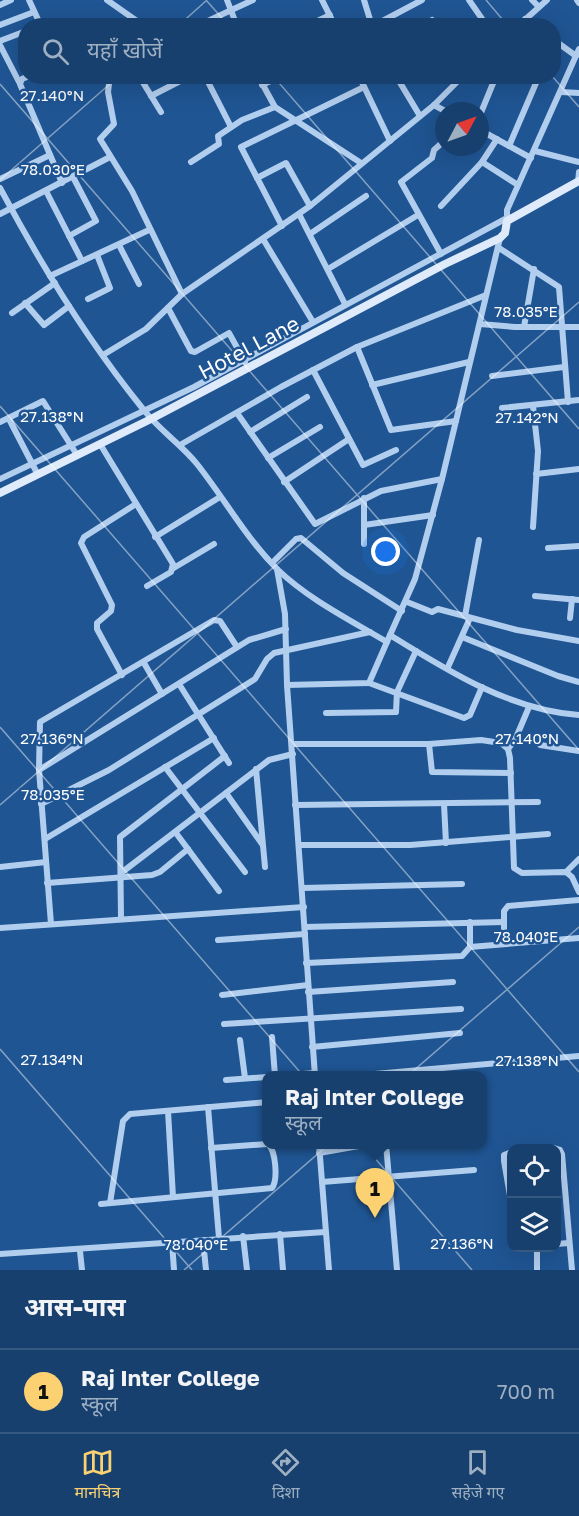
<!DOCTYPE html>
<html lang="hi">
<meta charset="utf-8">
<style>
body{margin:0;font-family:"Golos Text","Noto Sans Devanagari",sans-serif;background:#204773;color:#f1f3f6}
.controls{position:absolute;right:18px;bottom:18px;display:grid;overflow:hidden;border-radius:12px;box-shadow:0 6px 24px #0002}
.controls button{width:54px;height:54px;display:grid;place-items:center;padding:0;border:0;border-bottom:2px solid #365981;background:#17406e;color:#f1f3f6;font:30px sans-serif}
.compass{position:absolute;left:435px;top:102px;width:54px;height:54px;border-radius:50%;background:#17406e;box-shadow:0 6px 24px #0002;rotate:49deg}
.you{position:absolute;left:386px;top:552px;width:21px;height:21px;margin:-15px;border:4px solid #fff;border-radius:50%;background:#1a73e8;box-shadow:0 0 0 9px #1a73e833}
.badge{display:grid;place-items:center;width:39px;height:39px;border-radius:50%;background:#fbd172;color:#111;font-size:20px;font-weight:700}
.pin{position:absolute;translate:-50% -50px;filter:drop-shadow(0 2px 3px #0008)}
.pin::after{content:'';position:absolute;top:32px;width:21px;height:18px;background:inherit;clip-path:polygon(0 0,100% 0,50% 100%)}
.popup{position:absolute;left:262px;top:1071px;width:225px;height:78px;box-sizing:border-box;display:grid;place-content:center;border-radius:12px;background:#17406e;filter:drop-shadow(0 2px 4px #0005);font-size:20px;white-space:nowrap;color:#9eafc2}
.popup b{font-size:22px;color:#f1f3f6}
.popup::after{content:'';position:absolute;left:50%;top:100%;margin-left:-12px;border:12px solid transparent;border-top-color:#17406e}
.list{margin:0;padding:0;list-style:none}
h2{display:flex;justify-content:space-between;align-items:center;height:78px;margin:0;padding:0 24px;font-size:26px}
h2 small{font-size:20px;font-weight:400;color:#9eafc2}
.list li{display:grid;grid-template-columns:39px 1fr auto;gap:18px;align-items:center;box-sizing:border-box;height:84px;padding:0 24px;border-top:2px solid #365981}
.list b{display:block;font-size:22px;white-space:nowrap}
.list p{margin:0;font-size:20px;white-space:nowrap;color:#9eafc2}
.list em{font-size:20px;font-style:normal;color:#9eafc2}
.icon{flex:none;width:33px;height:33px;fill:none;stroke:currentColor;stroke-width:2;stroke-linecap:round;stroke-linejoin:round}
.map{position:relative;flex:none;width:579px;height:1270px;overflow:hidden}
.search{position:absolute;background:#17406e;box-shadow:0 6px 24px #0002;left:18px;right:18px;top:18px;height:66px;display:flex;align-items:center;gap:15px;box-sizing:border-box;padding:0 21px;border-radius:24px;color:#9eafc2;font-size:22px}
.sheet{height:162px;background:#17406e}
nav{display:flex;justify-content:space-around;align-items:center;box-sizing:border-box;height:84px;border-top:2px solid #365981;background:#17406e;font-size:16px;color:#9eafc2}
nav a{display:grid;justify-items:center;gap:3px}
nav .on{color:#fbd172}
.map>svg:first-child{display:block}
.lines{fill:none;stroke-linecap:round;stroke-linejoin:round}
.street{stroke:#b2ceee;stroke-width:6}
.secondary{stroke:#dfebfa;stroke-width:8}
.ticks{fill:none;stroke:#fff;stroke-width:1.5;stroke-opacity:0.45}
.labels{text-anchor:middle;stroke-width:5;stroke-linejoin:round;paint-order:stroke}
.street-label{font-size:21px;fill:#fff;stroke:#1f5593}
.ticks-label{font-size:15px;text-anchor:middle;fill:#fff;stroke:#1f5593;stroke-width:5;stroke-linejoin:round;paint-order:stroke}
</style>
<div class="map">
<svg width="579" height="1270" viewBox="0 0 579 1270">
<rect width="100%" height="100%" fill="#1f5593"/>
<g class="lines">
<g class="street">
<polyline points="29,0 41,26"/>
<polyline points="107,0 144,26"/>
<polyline points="227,0 237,26"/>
<polyline points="322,0 335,26"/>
<polyline points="364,0 372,26"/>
<polyline points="469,0 487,26"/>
<polyline points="532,0 539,7"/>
<polyline points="577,0 579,3"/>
<polyline points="0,5 11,0"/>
<polyline points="525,19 534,26"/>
<polyline points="432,20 436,26"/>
<polyline points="0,25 34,12"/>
<polyline points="197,26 253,0"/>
<polyline points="307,26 330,15"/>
<polyline points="373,26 422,0"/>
<polyline points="518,26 547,0"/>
<polyline points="554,40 576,56"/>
<polyline points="0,41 26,31"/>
<polyline points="0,45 19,82"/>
<polyline points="29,76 22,79 20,84 62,183"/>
<polyline points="110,76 108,92 114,124 100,139 132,191 182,294"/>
<polyline points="139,76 161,112"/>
<polyline points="205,76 231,127"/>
<polyline points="258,76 275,107 361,163"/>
<polyline points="359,76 390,141"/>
<polyline points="396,76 420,116"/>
<polyline points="262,85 281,76"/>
<polyline points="561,92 579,93"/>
<polyline points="151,96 190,76"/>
<polyline points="434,105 445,111"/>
<polyline points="480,115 496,76"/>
<polyline points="480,130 531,158"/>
<polyline points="509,146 539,76"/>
<polyline points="535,151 579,162"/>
<polyline points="191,162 219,144 218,136 242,120 275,107"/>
<polyline points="482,162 518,185"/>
<polyline points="257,178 286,163 310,206"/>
<polyline points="0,179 50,155"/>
<polyline points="578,182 579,172"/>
<path d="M0,188C41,265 88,341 143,409C159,430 181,444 197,464C224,498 246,538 277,569C308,599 350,620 387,642"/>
<polyline points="46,191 82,261"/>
<polyline points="441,206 482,162 497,139"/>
<polyline points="0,214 110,157"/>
<polyline points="299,214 345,304"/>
<polyline points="507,221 507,210 579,49"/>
<polyline points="282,226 241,147 364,87"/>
<polyline points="310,234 366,196"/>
<polyline points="69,236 96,221 73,177"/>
<polyline points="263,239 313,322"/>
<polyline points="119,245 139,284"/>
<polyline points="499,248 559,287 568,402"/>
<polyline points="441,254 401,182 432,158 434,150 444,141"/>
<polyline points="328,269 418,215"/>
<polyline points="50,276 149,230"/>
<polyline points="88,299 110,288 97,255"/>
<polyline points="25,303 44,325 69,306"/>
<polyline points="168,308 191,351 195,352 229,333 245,362"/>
<polyline points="12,313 55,283"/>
<polyline points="480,324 515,327 579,327"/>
<polyline points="524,327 534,269"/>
<polyline points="357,347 391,430 456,421"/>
<polyline points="103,355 146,329 182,294 310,206 434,105 463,76"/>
<polyline points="313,370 363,465 396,450"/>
<polyline points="492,376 564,367"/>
<polyline points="372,385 469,362"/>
<polyline points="502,408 579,400"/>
<polyline points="237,413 315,524 381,491 442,479 500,238"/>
<polyline points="9,419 37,473"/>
<polyline points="0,422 43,401 77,455"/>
<polyline points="250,432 307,397"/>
<polyline points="100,444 173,564 171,572 147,586"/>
<polyline points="180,445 281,387 357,347 486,295"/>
<polyline points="268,458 320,427"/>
<polyline points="536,474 579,469"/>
<polyline points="0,479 194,387 507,218"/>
<polyline points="284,482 349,439"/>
<polyline points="364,498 364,544"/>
<polyline points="364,525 433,515"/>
<polyline points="533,527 538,451 533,406"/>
<polyline points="155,537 220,497"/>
<polyline points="548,548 579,546"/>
<polyline points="272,563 296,539 301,538 343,573 402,611"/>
<polyline points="172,569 214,544"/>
<polyline points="277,569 285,614 287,685 315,1076"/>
<polyline points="535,596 579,600"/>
<polyline points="407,602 432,612 438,609 517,630 579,641"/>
<polyline points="465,616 479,540"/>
<polyline points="570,618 572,599"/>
<polyline points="390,635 415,579 442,479"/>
<polyline points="462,637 558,676 579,682"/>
<polyline points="144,663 162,694"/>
<polyline points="448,667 470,618"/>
<polyline points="122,675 97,629 97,623 111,611 112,605 81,543 84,537 136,504"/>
<polyline points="369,683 464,718 470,715 482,687"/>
<polyline points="179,684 229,763"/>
<path d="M287,685L369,683L390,635C448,671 510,710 579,715"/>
<polyline points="326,713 396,712 397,692 416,651"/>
<polyline points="293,744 429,744 481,740 501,743 508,749 510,758 514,868 522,873 566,872 572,877 579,892"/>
<polyline points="429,744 432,772 511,773"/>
<polyline points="540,745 579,751"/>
<polyline points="508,749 515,740 529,707"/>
<polyline points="165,767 245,872"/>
<polyline points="256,769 265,867"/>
<polyline points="39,770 249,640 286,629"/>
<polyline points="226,793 262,844"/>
<polyline points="41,804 109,770 255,679 267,659 274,653 370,632"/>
<polyline points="444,804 446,843"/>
<polyline points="295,805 538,802"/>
<polyline points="176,833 219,891"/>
<polyline points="45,839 214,738"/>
<polyline points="299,845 410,845 548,834"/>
<polyline points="0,867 46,862"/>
<polyline points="566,872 579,859"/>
<polyline points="121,873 269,760 293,754"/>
<polyline points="47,883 152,875 160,872 188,849"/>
<polyline points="303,888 462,884"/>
<polyline points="121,918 120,837 225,756"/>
<polyline points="51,924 39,770 40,722 214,620 220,621 237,647"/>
<polyline points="305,927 504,922"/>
<polyline points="0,928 304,907"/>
<polyline points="218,940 305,934"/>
<polyline points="504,944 504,911 508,906 579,900"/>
<polyline points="470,947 579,938"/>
<polyline points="306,963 462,956 470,947 470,922"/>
<polyline points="308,992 453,982"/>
<polyline points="222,995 308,985"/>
<polyline points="224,1024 461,1009"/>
<polyline points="272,1037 275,1076"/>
<polyline points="240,1040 245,1078"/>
<polyline points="312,1047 460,1033"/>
<polyline points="282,1076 314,1073"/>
<polyline points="352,1076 579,1056"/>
<polyline points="226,1080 267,1077"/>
<polyline points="208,1107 219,1238"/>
<polyline points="168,1111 173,1197"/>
<polyline points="483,1131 484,1131"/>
<polyline points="319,1144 329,1270"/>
<polyline points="386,1144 397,1270"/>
<polyline points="211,1148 267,1144"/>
<polyline points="553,1148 560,1150 562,1154 572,1270"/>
<polyline points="512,1152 504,1155 504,1161 512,1207"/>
<polyline points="319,1153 370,1144"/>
<polyline points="322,1182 474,1170"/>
<polyline points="110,1203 123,1121 130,1114 267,1102"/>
<path d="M101,1204L272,1188C278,1180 276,1151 268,1144"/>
<polyline points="280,1234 283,1270"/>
<polyline points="243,1236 247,1270"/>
<polyline points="203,1240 206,1270"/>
<polyline points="172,1242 174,1270"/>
<polyline points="556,1244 569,1243"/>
<polyline points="537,1248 537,1270"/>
<polyline points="80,1251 82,1270"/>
<polyline points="0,1254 325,1232"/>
</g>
<polyline class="secondary" points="0,493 151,419 445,264 500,238 505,233 507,221 579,181"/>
</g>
<path class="ticks" d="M206,0L229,26M486,0L508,26M178,26L207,0M273,76L579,429M552,76L579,107M0,84L579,750M0,180L119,76M0,406L579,1072M0,727L472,1270M0,805L579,302M0,1049L192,1270M184,1270L579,927"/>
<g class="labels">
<g class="street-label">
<text transform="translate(249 348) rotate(-28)" y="7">Hotel Lane</text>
</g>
</g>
<g class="ticks-label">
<text x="52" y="101">27.140°N</text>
<text x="53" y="175">78.030°E</text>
<text x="526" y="317">78.035°E</text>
<text x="52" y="422">27.138°N</text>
<text x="527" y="423">27.142°N</text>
<text x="52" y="744">27.136°N</text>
<text x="527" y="744">27.140°N</text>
<text x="53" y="800">78.035°E</text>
<text x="526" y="942">78.040°E</text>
<text x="52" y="1065">27.134°N</text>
<text x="527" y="1066">27.138°N</text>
<text x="462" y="1249">27.136°N</text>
<text x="196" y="1250">78.040°E</text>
</g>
</svg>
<div class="controls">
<button><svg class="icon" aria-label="locate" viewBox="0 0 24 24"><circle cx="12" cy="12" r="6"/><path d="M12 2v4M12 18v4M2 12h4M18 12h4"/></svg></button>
<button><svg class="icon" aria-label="layers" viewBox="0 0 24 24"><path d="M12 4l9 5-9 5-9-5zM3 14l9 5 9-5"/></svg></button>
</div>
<svg class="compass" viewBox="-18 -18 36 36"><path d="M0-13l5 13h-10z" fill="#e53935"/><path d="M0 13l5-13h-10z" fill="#9eafc2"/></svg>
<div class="you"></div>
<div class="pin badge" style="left:375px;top:1218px">1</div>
<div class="popup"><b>Raj Inter College</b>स्कूल</div>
<div class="search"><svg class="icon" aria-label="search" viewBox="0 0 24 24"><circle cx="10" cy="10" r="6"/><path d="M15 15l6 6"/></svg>यहाँ खोजें</div>
</div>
<section class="sheet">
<h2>आस-पास<small></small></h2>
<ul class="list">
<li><span class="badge">1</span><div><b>Raj Inter College</b><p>स्कूल</p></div><em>700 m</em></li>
</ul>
</section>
<nav>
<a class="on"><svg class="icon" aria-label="map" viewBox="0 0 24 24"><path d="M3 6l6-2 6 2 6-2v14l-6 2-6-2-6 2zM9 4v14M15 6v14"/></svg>मानचित्र</a>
<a><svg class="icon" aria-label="directions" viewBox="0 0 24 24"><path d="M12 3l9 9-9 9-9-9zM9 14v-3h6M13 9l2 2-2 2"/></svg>दिशा</a>
<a><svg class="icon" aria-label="saved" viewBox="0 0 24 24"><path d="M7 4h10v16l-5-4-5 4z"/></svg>सहेजे गए</a>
</nav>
